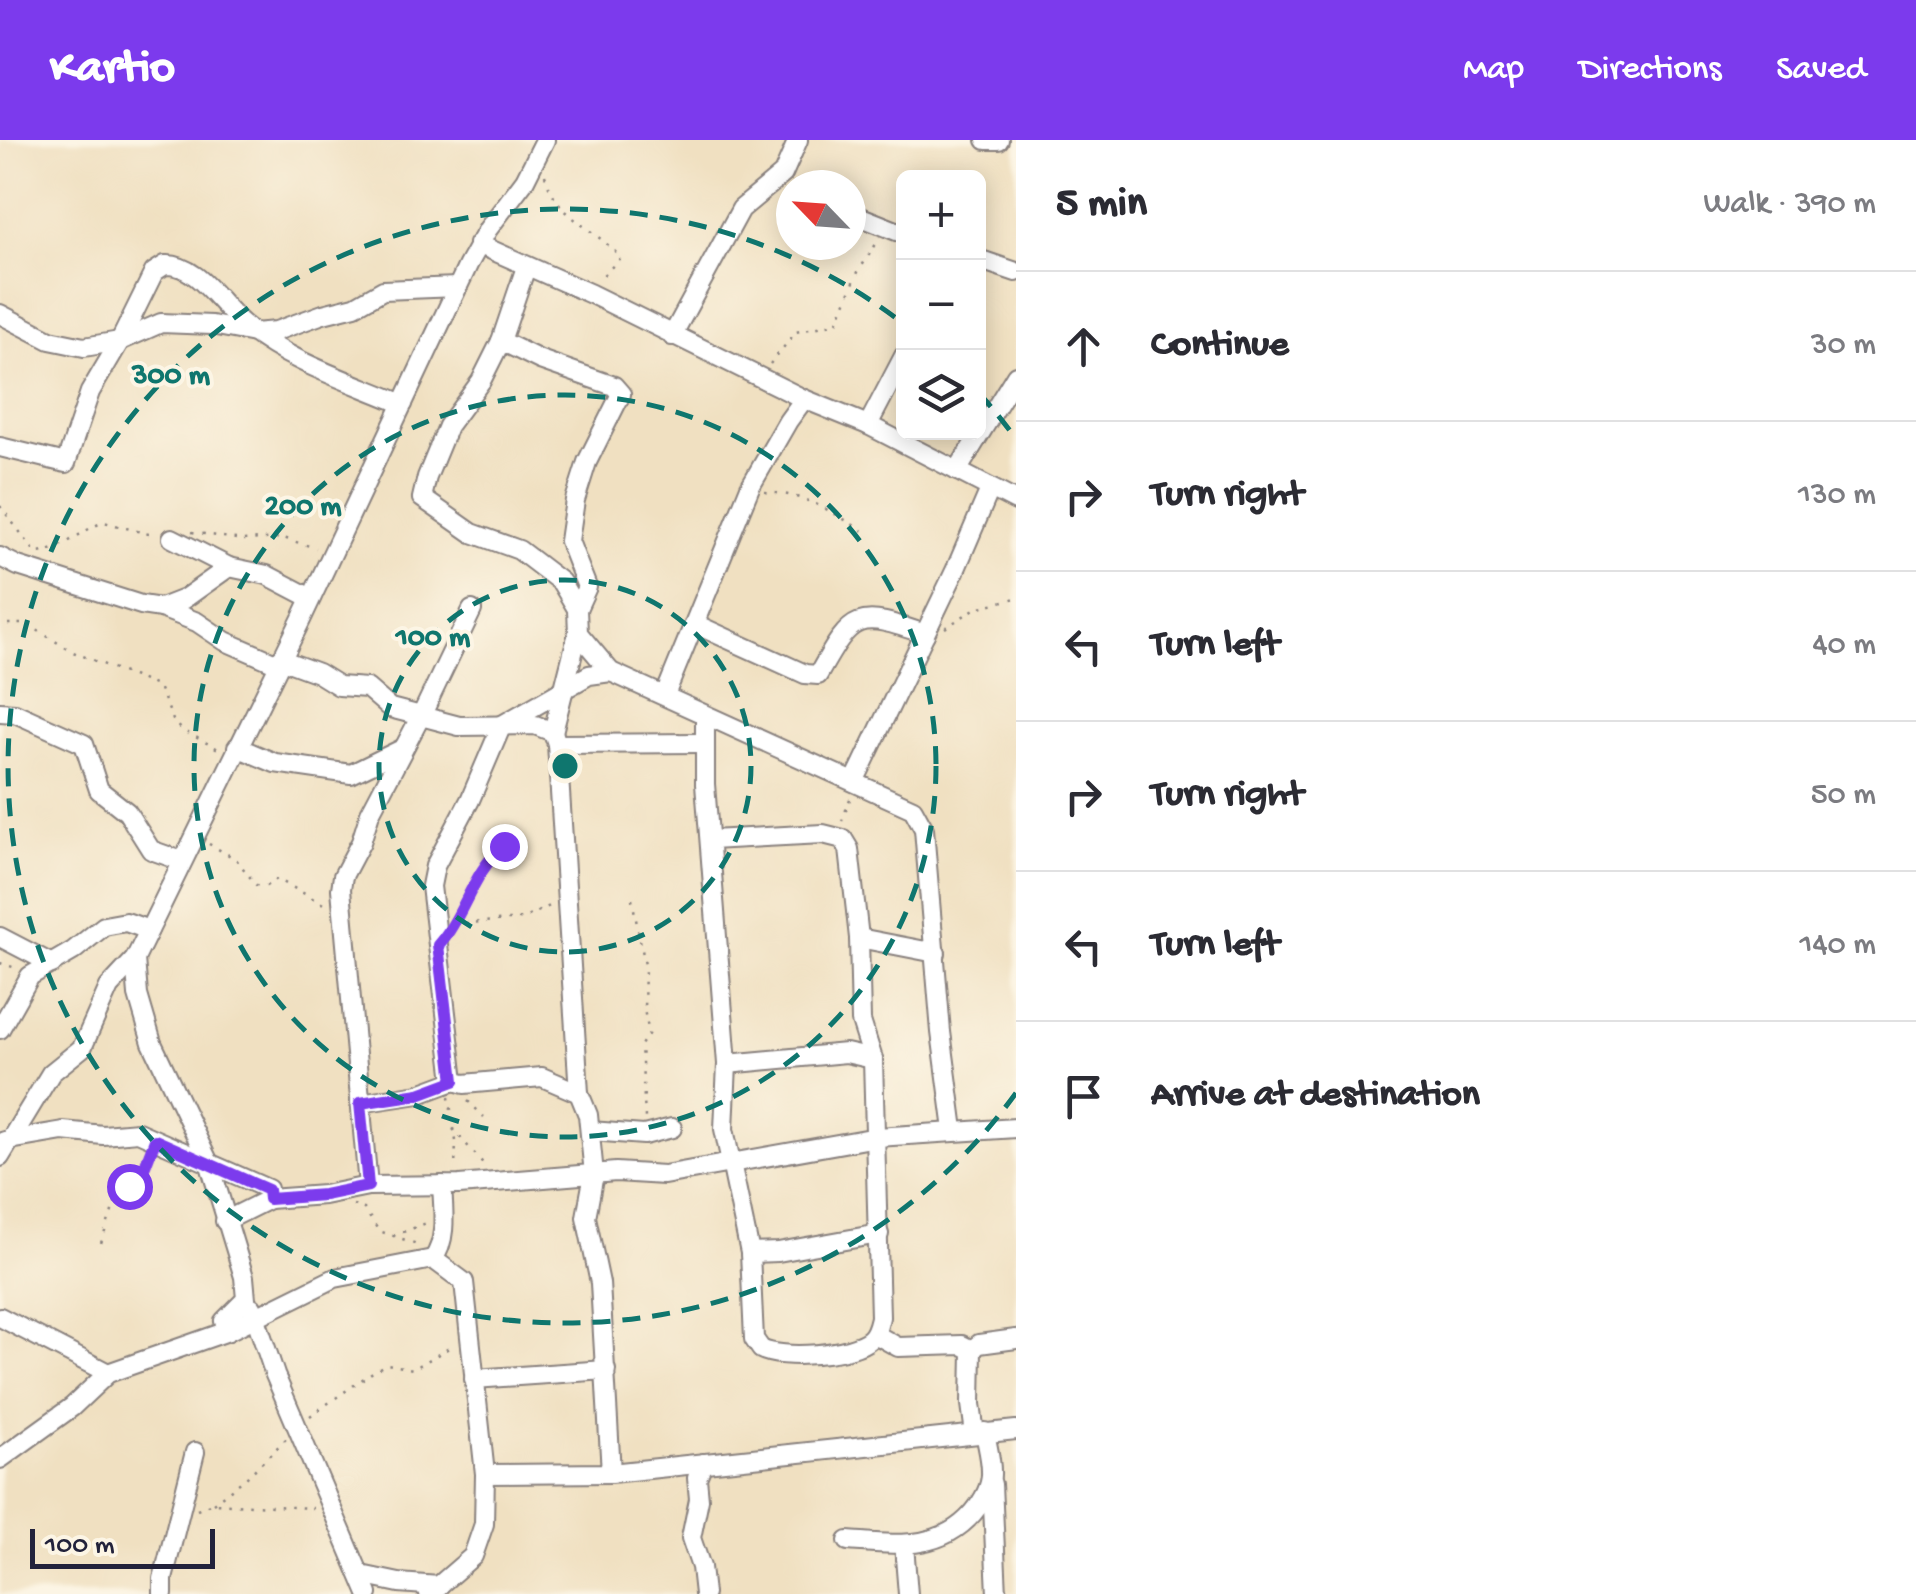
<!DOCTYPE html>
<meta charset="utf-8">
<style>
body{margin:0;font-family:"Gochi Hand",sans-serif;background:#f7f7f7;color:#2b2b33}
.controls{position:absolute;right:30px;top:30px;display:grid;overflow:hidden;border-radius:15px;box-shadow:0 5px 25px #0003}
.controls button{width:90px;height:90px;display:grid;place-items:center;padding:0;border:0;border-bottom:2px solid #e1e1e2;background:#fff;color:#2b2b33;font:50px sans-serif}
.compass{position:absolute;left:776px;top:30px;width:90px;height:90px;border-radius:50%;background:#fff;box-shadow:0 5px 25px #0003;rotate:295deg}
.scale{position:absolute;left:30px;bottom:25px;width:185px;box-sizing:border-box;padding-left:10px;border:5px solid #22223b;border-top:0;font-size:28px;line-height:35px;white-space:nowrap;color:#22223b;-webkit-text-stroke:8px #fcf5e5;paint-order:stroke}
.stop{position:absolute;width:30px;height:30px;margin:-22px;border:8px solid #7c3aed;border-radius:50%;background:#fff}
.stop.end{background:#7c3aed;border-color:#fff;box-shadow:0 2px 10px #0008}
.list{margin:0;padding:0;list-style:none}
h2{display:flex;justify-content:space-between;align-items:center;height:130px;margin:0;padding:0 40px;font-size:42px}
h2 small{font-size:32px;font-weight:400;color:#7c7c81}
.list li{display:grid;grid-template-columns:65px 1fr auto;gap:30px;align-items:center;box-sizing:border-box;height:150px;padding:0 40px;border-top:2px solid #e1e1e2}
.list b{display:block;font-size:38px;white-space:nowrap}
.list em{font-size:32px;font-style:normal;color:#7c7c81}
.icon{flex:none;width:55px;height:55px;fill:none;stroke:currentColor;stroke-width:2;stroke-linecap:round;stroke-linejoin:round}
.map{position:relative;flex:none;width:1016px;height:1454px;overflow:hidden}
header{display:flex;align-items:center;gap:60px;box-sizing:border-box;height:140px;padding:0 50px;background:#7c3aed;color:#fff}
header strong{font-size:48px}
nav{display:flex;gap:55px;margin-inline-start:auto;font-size:35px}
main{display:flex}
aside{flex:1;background:#fff}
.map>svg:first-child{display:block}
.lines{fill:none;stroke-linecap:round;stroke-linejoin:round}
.minor-casing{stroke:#89817e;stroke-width:22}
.path{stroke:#89817e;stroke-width:2.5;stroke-dasharray:2.5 8;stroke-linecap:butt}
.minor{stroke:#fff;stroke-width:18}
.route{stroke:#7c3aed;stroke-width:12}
.ring{fill:none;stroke:#0f766e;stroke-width:5;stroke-dasharray:18 12}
.centre{fill:#0f766e;stroke:#fcf5e5;stroke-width:5}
.ring-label{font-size:30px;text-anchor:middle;font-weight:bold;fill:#0f766e;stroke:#fcf5e5;stroke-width:8;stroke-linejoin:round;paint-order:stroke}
</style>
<header>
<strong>Kartio</strong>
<nav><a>Map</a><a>Directions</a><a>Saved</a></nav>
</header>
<main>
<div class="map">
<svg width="1016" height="1454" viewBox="0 0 1016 1454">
<rect width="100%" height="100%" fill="#fcf5e5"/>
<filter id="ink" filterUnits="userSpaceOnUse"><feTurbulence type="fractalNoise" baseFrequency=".01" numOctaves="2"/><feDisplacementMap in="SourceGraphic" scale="20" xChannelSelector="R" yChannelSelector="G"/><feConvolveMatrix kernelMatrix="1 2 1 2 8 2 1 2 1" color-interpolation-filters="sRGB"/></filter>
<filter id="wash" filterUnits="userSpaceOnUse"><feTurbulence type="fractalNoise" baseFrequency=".0048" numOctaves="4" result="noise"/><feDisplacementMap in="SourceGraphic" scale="40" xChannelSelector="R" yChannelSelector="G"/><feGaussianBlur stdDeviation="2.25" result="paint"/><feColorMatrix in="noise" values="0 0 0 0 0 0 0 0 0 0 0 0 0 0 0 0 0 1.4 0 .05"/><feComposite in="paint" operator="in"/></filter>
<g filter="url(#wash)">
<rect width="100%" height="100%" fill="#f0e0c1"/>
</g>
<g filter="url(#ink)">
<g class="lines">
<g class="minor-casing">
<g id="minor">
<polyline points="986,0 999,0"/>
<polyline points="851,73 904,94"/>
<polyline points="478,104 591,154 804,259 868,285 1016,361"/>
<polyline points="978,119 1016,132"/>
<polyline points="526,127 501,201 540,220 614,246 621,254 587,322 575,360 569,401 587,447 577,469"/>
<polyline points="0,174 50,200 84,207 120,201 161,183 212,185 254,193 276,191 323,174 355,166 383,150 457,147"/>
<polyline points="672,196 741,69 783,34 798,0"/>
<polyline points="501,201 481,241 448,286 427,337 422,358 472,393 519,410 561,442 577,469 578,493 611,532 913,669 924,689 941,892 954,990"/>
<polyline points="868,285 904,216"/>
<path d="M0,307L66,323L90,252L120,201L154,132L165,125C197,123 220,165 243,184C287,222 350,241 403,264"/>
<polyline points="957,331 1016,235"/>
<polyline points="172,398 229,427 267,435 311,458"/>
<polyline points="0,417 18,426 141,465 161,468 184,459 229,427"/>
<polyline points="161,468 197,482 225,501 278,524"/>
<path d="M695,484L805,534L818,535C853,472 857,471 925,494"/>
<polyline points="280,519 318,533 339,546 367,548 390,568 421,576 459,586 535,585 553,592 557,604 579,953 588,975 594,1034 586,1077 600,1143 611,1333"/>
<polyline points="665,555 750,347 788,281 804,259"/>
<polyline points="0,572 15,573 84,604 99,650 127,672 151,710 182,721"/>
<path d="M705,576V644L727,924L724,989L750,1113L754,1199L761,1209C781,1220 852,1215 870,1199C877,1193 878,1185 880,1177L873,919L861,881L859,798L849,709L843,699L823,694L711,700"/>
<polyline points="553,592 578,493"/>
<polyline points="557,604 703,603"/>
<polyline points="237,607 275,623 351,634 402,609"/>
<polyline points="854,642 955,431 990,349"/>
<polyline points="0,797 52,824"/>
<polyline points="859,798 936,813"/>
<polyline points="135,819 138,855 152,903 210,1025 244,1137 246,1159 224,1181 228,1191"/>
<polyline points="0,889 30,836 73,811 104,786 126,782 149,790"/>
<polyline points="727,924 846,913 873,919"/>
<polyline points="579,953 542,937 464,944 454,941 431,746 435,726 470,660 502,585 589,535 611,532"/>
<polyline points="360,963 419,954 454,941"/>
<polyline points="590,991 644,995 672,988"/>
<polyline points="4,1001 63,991 103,995 138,992 268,1049 269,1059 324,1055 368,1046 459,1045 616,1032 664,1035 877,997 1016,988"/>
<polyline points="0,1017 51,933 82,908 109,847 135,819 301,480 468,125 488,89 525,40 545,0"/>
<polyline points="368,1046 341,749 343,736 361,702 370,673 425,568 472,470"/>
<polyline points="225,1081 269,1059"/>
<polyline points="750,1113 778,1112 879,1094"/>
<path d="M433,1119C448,1100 443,1068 442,1045"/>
<polyline points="252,1167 275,1235 368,1454"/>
<polyline points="0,1177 108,1233"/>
<polyline points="875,1194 898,1207 962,1205 972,1210"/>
<polyline points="474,1239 606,1230"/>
<polyline points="975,1294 971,1264 972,1210 979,1204 1016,1199"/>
<polyline points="0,1319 72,1267 108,1233 228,1191 335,1138 433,1119 464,1142 485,1334 484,1384 473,1416 429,1454"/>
<polyline points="703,1323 697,1338 699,1359 691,1398 701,1427 704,1454"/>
<polyline points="485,1334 611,1333 1016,1290"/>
<polyline points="992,1344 997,1454"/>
<path d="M848,1401C894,1404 939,1412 973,1373C983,1361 992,1347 991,1331C991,1318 987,1305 985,1292"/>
<polyline points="904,1405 908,1454"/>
<polyline points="361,1435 399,1443 439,1446"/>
<polyline points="163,1454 163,1439 195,1312"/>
</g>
</g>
<g class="path">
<path d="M545,35C558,80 592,85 621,118L599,139"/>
<polyline points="770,224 796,192 837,183 858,132 878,101"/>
<path d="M765,352C804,354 830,370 863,391"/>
<path d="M0,366L36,413C61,412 81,390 104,382L156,396"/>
<polyline points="192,392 242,400 283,398 316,408"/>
<polyline points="8,484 27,484 73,512 159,547 173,580 182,590 222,611"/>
<polyline points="945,488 976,468 1016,458"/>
<polyline points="842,681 851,656"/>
<polyline points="209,704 236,719 256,745 266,746 277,739 329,767"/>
<polyline points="632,759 645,825 644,870 649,893 641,905 645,978"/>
<polyline points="455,784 522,779 554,764"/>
<polyline points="451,788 494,713 517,701"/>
<polyline points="0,823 16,828"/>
<polyline points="449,957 456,1001 455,1029"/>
<polyline points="468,961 484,977"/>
<polyline points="453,989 487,1028"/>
<polyline points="353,1065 364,1069 379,1091 420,1105"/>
<polyline points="393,1096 429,1082"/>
<polyline points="101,1103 117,1057 137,1037 149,1013"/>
<polyline points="310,1276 377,1229 387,1224 413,1229 454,1205"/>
<polyline points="213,1363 246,1338 286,1299"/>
<polyline points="197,1369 212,1363 313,1368"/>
</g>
<use href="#minor" class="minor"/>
</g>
</g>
<g class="lines" filter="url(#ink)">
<path class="route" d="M129,1046L145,1026L155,1000L268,1050L269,1059L324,1055L368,1046L360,963L419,954L454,941L438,805C464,777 473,730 504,706"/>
</g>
<g class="ring">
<circle cx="565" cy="626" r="186"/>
<circle cx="565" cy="626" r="371"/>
<path d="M1016 953A557 557 0 1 1 900 181M979 253A557 557 0 0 1 1016 299"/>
</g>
<circle cx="565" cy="626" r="15" class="centre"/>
<g class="ring-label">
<text x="171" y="243">300 m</text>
<text x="303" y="374">200 m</text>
<text x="433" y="505">100 m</text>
</g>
</svg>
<div class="controls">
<button>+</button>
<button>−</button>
<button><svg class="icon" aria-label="layers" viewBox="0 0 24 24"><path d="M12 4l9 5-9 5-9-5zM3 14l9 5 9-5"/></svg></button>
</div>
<svg class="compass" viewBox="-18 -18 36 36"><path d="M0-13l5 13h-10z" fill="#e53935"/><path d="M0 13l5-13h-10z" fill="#7c7c81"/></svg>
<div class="scale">100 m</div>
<div class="stop" style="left:129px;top:1046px"></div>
<div class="stop end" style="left:504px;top:706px"></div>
</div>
<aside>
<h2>5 min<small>Walk · 390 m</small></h2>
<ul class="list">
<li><svg class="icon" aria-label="ahead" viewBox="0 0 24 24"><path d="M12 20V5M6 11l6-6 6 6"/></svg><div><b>Continue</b></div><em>30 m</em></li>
<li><svg class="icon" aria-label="right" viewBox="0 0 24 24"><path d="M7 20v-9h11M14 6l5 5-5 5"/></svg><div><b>Turn right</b></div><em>130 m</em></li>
<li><svg class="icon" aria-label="left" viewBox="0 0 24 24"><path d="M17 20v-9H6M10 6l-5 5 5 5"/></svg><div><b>Turn left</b></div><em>40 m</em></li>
<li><svg class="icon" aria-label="right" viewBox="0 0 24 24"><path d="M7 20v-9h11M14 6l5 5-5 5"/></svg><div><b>Turn right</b></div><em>50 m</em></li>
<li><svg class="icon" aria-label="left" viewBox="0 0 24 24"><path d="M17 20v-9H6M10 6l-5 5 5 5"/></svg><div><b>Turn left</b></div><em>140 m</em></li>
<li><svg class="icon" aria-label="arrive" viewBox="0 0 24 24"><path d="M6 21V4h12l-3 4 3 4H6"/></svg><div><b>Arrive at destination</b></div></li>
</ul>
</aside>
</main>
